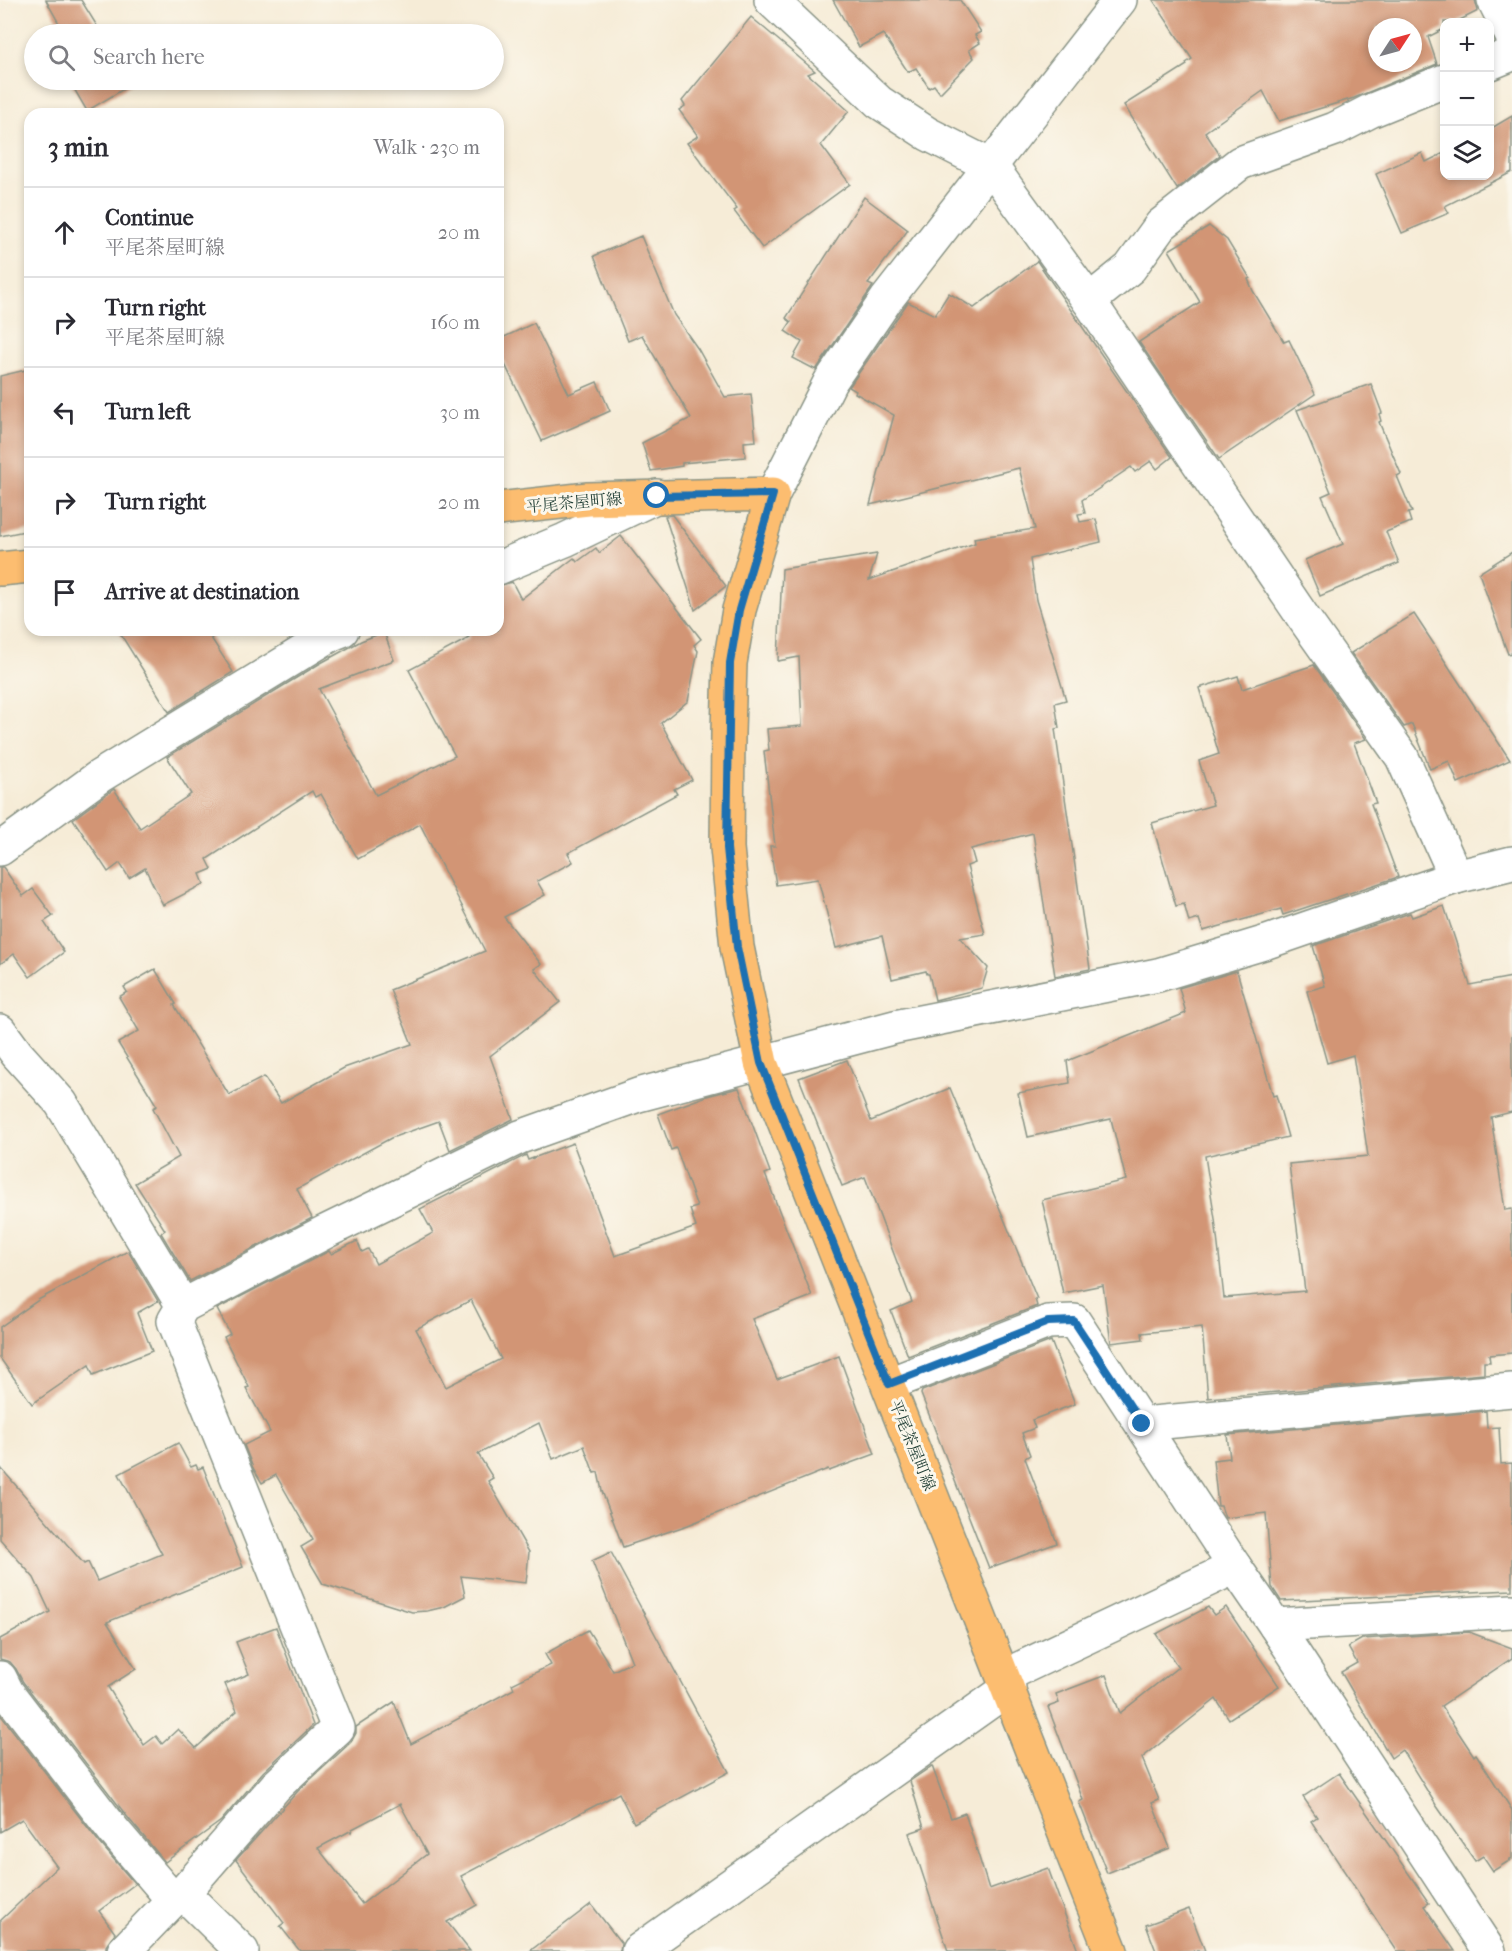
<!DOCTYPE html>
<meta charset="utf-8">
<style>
body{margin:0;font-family:"IM FELL French Canon","Noto Serif JP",serif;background:#f7f7f7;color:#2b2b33}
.controls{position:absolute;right:18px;top:18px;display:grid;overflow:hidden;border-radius:12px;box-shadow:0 3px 9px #0003}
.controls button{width:54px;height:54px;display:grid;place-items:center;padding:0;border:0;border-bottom:2px solid #e1e1e2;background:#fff;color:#2b2b33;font:30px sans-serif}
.compass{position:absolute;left:1368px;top:18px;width:54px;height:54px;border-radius:50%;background:#fff;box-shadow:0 3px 9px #0003;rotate:54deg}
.stop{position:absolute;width:18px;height:18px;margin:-14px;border:4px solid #1f6fb2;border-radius:50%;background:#fff}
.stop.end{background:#1f6fb2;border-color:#fff;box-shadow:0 2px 6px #0008}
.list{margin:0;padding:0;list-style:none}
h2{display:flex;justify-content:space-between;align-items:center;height:78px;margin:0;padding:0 24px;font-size:26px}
h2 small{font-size:20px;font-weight:400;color:#7c7c81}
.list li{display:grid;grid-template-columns:39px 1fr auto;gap:18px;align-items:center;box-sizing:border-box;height:90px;padding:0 24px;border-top:2px solid #e1e1e2}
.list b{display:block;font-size:22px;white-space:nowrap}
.list p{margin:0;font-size:20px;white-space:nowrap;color:#7c7c81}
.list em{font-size:20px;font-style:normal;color:#7c7c81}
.icon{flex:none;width:33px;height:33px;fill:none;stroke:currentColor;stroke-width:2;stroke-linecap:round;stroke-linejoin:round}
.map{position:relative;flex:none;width:1512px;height:1951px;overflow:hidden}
.search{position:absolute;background:#fff;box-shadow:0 3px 9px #0003;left:24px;top:24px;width:480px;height:66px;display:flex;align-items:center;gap:15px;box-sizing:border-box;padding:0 21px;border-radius:33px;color:#7c7c81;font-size:22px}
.panel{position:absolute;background:#fff;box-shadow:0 3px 9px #0003;left:24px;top:108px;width:480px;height:528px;border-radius:18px}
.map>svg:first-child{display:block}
.building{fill:#d29575;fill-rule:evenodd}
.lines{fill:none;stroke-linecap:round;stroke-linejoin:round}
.minor-casing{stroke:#8a9486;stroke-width:36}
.major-casing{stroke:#8a9486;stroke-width:36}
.minor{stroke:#fff;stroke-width:33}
.major{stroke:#fcbd6f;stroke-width:33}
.route{stroke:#1f6fb2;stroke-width:8}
.labels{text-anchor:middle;stroke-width:6;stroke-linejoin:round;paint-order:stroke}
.street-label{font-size:16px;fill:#1f3d34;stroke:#fbf7ec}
</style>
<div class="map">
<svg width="1512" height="1951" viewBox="0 0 1512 1951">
<rect width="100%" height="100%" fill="#fbf7ec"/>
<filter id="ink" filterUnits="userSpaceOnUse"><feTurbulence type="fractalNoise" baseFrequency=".0167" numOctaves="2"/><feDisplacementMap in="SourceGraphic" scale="12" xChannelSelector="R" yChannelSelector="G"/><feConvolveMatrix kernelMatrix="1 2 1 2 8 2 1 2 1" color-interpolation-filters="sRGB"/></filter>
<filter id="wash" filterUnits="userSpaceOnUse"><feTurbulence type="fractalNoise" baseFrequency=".008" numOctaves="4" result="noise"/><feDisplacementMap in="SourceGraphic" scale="24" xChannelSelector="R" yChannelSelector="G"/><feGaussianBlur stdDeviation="1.35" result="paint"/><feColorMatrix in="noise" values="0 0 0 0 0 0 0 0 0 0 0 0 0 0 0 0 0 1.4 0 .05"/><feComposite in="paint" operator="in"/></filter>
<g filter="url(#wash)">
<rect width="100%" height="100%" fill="#f6ecd7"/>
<g id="blocks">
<g class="building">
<polygon points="46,0 81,0 102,34 52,34 62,29"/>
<polygon points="833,0 960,0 981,32 975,35 980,43 969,50 974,58 940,93 934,85 929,88 916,68 908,72 883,34 859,47"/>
<path d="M1153,0H1475L1478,11L1456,22H1444V29L1428,37L1437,64L1354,98L1279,121L1263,91L1205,132L1220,155L1177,189L1124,105L1187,65L1186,63L1192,59ZM1377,27H1413V63H1377Z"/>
<polygon points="751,17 815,71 808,74 849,111 821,145 850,184 762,248 734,211 737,209 687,143 698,136 679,110 685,106 682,101"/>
<polygon points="69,80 129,80 132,84 87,111"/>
<polygon points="1512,116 1512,172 1445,206 1449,213 1402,233 1376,174 1422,153 1426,162 1444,153 1444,176 1490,176 1490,129"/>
<polygon points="864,197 908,230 868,284 873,286 816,370 793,358 802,342 785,331 791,322 786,318"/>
<polygon points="1209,226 1227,240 1250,278 1248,279 1253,291 1284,342 1289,340 1315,394 1219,459 1139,342 1200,302 1169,250"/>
<polygon points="641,236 674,315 698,349 725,397 751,394 756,441 744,442 745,457 682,463 682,466 651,471 642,443 691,418 642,335 628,341 594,256"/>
<polygon points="1037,261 1172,457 1157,469 1151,461 1135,472 1131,467 1082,500 1085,513 1078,514 1080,522 1096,519 1101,542 1030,559 1036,600 1066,700 1055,703 1059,728 1055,729 1090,969 1055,976 1033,833 971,849 975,863 967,866 985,934 960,938 988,968 982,988 935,1000 929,974 927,974 926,971 892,979 882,936 836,948 818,879 776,885 770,846 775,846 764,751 769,750 767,729 802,726 799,657 778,661 782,569 877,554 869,580 975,543 974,538 1035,529 1019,468 870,505 894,415 855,393 856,391 849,387 908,302 935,315 949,293 974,308"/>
<polygon points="534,323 569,394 597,382 610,411 542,441 498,350 498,340"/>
<polygon points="30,369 30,530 0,536 0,376"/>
<polygon points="1371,384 1382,413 1379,414 1381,421 1379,422 1401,474 1397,476 1412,512 1408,513 1411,522 1386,532 1399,563 1320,596 1305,560 1343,544 1322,496 1331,492 1297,410"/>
<polygon points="672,515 726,586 695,610 665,516"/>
<polygon points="621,536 701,639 694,645 698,651 688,701 661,723 692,780 674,789 677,794 568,853 573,862 537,881 545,895 504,917 541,964 534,969 560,1002 490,1056 513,1119 450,1150 439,1121 391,1138 297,1189 312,1218 190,1281 161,1233 165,1230 135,1183 179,1157 153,1108 157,1106 118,1043 139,1031 119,997 127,992 124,987 155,969 176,1004 174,1005 229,1095 264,1077 281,1103 344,1068 412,1044 390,990 485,951 420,824 358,859 321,794 315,797 312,791 207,859 212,869 200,874 204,884 163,905 145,868 129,878 120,863 108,872 73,819 114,789 140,828 191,794 167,757 319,664 361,641 384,632 394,660 319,689 376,795 455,756 409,670 469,638 467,635 476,630 498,630 498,586 512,582 521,599 574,558 577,562 596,548 599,553"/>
<polygon points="1512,552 1512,653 1508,654 1479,573"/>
<polygon points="1414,614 1510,760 1458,783 1449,761 1430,769 1412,724 1404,727 1351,653"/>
<polygon points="118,630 206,630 233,672 169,712"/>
<polygon points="1314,665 1366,739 1354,743 1376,803 1371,804 1398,877 1283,915 1281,909 1203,931 1199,919 1189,922 1184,904 1176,906 1152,823 1213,805 1199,761 1219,754 1199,688 1238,676 1242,689"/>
<polygon points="0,867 3,867 23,896 33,889 53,916 44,922 64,952 30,977 14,954 0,964"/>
<polygon points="1444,906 1470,985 1512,977 1512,1112 1491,1117 1505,1210 1512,1209 1512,1353 1489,1355 1490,1362 1484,1362 1484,1374 1208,1398 1202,1327 1142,1333 1143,1339 1111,1343 1103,1285 1063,1293 1042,1200 1126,1180 1111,1119 1028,1137 1018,1093 1070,1083 1067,1061 1186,1013 1179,988 1237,971 1273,1096 1276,1095 1288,1137 1205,1156 1215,1219 1224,1298 1305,1291 1289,1164 1368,1156 1353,1055 1327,1063 1307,991 1325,986 1313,946 1410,913 1412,917"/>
<polygon points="847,1060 871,1121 950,1088 1037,1299 1035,1299 1037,1306 908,1356 891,1311 912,1302 865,1177 842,1186 799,1078"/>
<path d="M739,1088L770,1172L765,1174L812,1296L752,1319L777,1379L839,1356L875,1454L829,1471L828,1469L688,1525L623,1547L602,1491L598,1472L594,1473L584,1446L553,1459L539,1423L478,1454L493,1478L488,1481L529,1552L526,1583L461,1576L465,1596L444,1607L427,1611L412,1612L323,1584L301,1547L313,1540L276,1475L262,1483L253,1468L244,1445L270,1432L246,1388L249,1387L224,1337L230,1334L217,1309L329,1251L331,1254L357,1241L362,1252L368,1249L376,1264L433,1233L420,1209L526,1155L528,1160L573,1143L615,1256L696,1227L690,1209L697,1207L676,1148L671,1150L658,1114L707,1096ZM471,1300L501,1359L446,1387L416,1329Z"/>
<polygon points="128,1251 158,1301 137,1313 152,1351 93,1375 89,1365 32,1404 0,1358 0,1327 40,1299"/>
<polygon points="1051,1341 1075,1404 1032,1420 1035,1428 1022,1433 1030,1455 1025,1458 1057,1543 989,1568 921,1394 922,1391"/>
<polygon points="1486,1411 1487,1428 1499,1427 1501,1464 1512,1463 1512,1590 1281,1601 1272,1587 1266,1513 1225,1518 1221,1506 1218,1506 1213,1460 1230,1458 1227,1435"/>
<polygon points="178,1443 191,1467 196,1465 198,1469 203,1467 243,1567 107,1622 136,1669 108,1687 144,1745 156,1736 162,1744 178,1729 196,1748 237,1711 225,1684 249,1674 236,1642 276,1627 313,1725 263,1772 221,1821 165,1862 129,1819 23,1682 16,1669 10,1662 0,1659 0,1639 50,1612 34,1578 0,1539 0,1467 84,1564 88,1562 97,1581 162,1554 119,1474"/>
<path d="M611,1552L729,1772L634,1823L619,1793L461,1876L477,1905L447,1922L470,1951H300L280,1926L284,1923L236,1860L298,1791L351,1742L356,1733V1727L394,1702L411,1744L514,1689L512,1684L551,1665L545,1654L588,1630L613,1671L632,1662L592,1561ZM400,1804L427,1854L362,1904L318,1848L350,1831L351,1832L352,1829Z"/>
<polygon points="1208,1607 1214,1615 1226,1607 1279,1686 1229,1719 1216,1699 1142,1758 1159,1800 1152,1803 1170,1848 1107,1873 1079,1802 1083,1800 1048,1707 1059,1703 1056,1694 1106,1675 1120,1713 1178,1667 1156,1634"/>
<polygon points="1469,1632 1512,1648 1512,1658 1441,1706 1474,1756 1476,1754 1512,1810 1512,1859 1493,1871 1483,1856 1475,1861 1436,1805 1402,1750 1391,1758 1341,1672 1357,1663 1348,1647 1362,1639"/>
<polygon points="0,1714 99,1842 135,1884 99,1911 115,1933 106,1946 106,1951 0,1951 0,1921 57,1867 22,1819 0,1832"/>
<polygon points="932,1766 951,1818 965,1813 989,1889 1048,1868 1078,1951 948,1951 909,1833 924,1828 910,1781"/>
<polygon points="1339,1773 1429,1903 1424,1906 1455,1951 1397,1951 1311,1821 1317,1817 1303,1797"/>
<polygon points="591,1904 621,1943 620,1951 530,1951"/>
<polygon points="1189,1909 1205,1951 1156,1951 1146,1925"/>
</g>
</g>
</g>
<g filter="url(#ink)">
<use href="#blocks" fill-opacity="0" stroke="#8a9486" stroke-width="1.5"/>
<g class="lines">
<g class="minor-casing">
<g id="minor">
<polyline points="771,0 879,102 928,134 991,166 1089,301 1305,620 1402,757 1456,877"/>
<polyline points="1494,0 1512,36"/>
<polyline points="1490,63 1512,54"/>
<polyline points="1089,301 1130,268 1161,225 1240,163 1335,129 1370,111 1444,81"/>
<polyline points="773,494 830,382 886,300 1120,0"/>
<polyline points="498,568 565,540 657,496"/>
<polyline points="0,849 100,776 332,634 342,630"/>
<polyline points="0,1031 17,1054 61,1103 183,1306"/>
<polyline points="889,1384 1048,1322 1074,1321 1235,1567"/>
<polyline points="1142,1424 1512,1390"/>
<polyline points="1275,1625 1512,1611"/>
<polyline points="1004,1676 1235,1567 1275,1625 1489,1951"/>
<polyline points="0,1678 7,1692 114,1831 173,1900"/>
<polyline points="183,1893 242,1951"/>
<polyline points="124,1951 173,1900 183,1893 276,1786 338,1728 174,1321 183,1306 327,1231 520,1137 638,1095 895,1027 1158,975 1267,942 1456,877 1512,863"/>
<polyline points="638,1951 1009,1688"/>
</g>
</g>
<g class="major-casing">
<g id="major">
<polyline points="498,509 588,499 773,494 739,610 730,663 728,733 727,848 737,947 761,1063 1111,1951"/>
<polyline points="0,569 30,566"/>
</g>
</g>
<use href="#minor" class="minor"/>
<use href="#major" class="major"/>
</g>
</g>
<g class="lines" filter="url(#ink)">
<polyline class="route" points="657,496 773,494 739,610 730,663 727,848 737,947 761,1063 889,1384 1048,1322 1074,1321 1142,1424"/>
</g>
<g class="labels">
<g class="street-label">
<text transform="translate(574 502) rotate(-5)" y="6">平尾茶屋町線</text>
<text transform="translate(913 1445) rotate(68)" y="6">平尾茶屋町線</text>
</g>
</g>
</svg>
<div class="controls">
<button>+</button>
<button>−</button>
<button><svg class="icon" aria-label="layers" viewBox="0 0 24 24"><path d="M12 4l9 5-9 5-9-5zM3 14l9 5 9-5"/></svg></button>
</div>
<svg class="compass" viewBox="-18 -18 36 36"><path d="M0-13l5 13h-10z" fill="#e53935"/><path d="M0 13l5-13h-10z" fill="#7c7c81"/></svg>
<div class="stop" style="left:657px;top:496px"></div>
<div class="stop end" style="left:1142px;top:1424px"></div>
<div class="search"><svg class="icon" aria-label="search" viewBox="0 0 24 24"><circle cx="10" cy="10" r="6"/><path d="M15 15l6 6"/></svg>Search here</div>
<section class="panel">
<h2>3 min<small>Walk · 230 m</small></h2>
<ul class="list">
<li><svg class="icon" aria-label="ahead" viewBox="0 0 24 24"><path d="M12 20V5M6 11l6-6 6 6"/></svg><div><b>Continue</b><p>平尾茶屋町線</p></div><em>20 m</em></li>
<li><svg class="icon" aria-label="right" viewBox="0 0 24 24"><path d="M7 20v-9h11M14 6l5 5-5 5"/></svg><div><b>Turn right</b><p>平尾茶屋町線</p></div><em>160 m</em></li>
<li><svg class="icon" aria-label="left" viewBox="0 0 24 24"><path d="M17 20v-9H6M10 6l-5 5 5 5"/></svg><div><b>Turn left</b></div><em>30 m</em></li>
<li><svg class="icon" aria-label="right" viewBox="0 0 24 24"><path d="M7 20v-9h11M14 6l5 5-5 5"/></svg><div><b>Turn right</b></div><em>20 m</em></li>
<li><svg class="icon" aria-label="arrive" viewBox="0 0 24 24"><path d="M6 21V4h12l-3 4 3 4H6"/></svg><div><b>Arrive at destination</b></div></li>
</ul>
</section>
</div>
